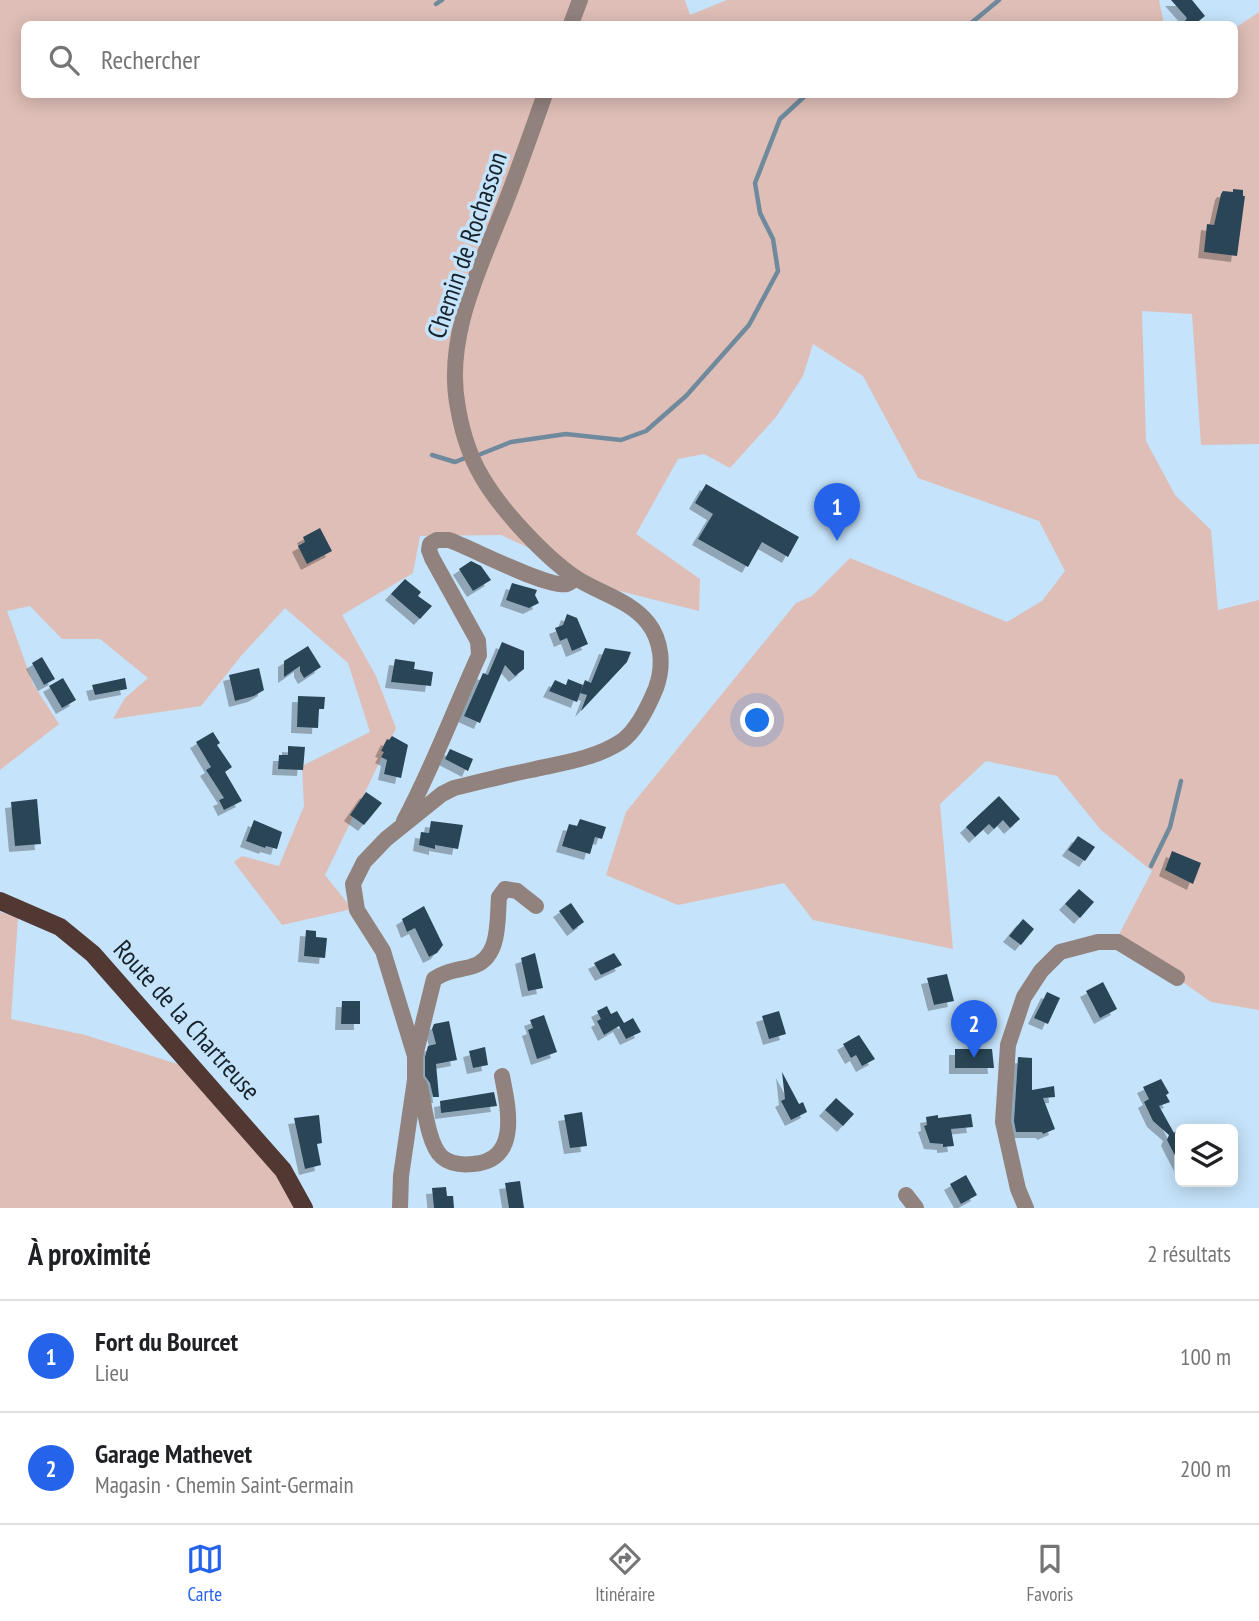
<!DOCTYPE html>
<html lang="fr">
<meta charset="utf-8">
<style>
body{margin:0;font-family:"PT Sans Narrow",sans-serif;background:#f2f2f2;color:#202124}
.controls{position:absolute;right:21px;bottom:21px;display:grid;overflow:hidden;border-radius:10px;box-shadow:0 4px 18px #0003}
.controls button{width:63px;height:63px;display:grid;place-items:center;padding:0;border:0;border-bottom:2px solid #e0e0e0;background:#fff;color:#202124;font:35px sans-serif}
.you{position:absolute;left:758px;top:721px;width:24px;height:24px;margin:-18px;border:5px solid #fff;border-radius:50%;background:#1a73e8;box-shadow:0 0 0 10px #1a73e833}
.badge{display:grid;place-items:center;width:46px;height:46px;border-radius:50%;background:#2563eb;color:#fff;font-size:23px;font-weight:700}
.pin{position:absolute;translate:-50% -58px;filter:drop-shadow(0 2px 4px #0008)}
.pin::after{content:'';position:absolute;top:37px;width:24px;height:21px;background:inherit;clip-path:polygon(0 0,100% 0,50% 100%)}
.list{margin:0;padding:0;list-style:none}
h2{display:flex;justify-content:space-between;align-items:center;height:91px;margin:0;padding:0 28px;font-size:30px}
h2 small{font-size:23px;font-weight:400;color:#757577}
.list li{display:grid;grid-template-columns:46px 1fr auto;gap:21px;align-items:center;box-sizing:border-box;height:112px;padding:0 28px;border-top:2px solid #e0e0e0}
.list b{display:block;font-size:26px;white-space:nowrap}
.list p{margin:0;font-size:23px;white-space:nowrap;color:#757577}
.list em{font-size:23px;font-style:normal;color:#757577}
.icon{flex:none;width:38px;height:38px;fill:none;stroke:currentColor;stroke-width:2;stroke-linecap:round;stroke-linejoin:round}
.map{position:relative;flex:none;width:1259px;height:1208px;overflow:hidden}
.search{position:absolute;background:#fff;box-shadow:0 4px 18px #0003;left:21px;right:21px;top:21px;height:77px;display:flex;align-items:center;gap:18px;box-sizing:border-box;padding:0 24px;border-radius:10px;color:#757577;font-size:26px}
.sheet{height:315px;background:#fff}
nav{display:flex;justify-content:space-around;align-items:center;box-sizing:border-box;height:98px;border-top:2px solid #e0e0e0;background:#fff;font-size:19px;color:#757577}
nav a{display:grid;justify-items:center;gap:4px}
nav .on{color:#2563eb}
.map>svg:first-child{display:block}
.green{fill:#debeb6}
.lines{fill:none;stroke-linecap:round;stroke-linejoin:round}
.stream{stroke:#6f899d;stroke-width:4.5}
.building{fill:#2b4457;filter:url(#shadow)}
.minor{stroke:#91827e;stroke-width:16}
.major{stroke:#513833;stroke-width:18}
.labels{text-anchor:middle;stroke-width:7;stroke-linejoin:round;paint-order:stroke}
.street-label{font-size:26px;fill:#16222a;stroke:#c5e3fa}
</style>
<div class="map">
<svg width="1259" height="1208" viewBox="0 0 1259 1208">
<defs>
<filter id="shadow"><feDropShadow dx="-6" dy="6" stdDeviation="0" flood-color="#0004"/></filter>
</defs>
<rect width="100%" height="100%" fill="#c5e3fa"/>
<g class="green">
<polygon points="0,0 685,0 690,15 727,0 1159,0 1164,24 24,24 24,94 1234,94 1235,28 1259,12 1259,444 1201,445 1192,314 1142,311 1146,441 1175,495 1211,530 1218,610 1259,600 1259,1010 1211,1002 1177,978 1114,944 1152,871 1101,830 1057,776 986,761 940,804 953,949 813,920 784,883 678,905 606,875 626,812 796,603 812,596 850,558 1007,622 1042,601 1065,571 1039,521 918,478 863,376 813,344 803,376 776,417 730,468 704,454 678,459 636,534 700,579 699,611 612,589 579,571 501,535 420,536 413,573 342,615 376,676 396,728 325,875 352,909 282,925 234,862 242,856 279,866 304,806 302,766 370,732 348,663 285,608 241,656 201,706 113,719 125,698 148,678 100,639 62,639 30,606 7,611 33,684 59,724 0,770"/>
<polygon points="0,912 18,918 11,1019 85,1035 187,1067 265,1152 298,1208 0,1208"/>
</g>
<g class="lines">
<g class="stream">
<polyline points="436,4 442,0"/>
<polyline points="970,24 999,0"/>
<polyline points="481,454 511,442 566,434 621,440 646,431 686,396 749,325 778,271 773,239 760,213 755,183 780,119 807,94"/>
<polyline points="432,455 455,462 465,458"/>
<polyline points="1151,866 1170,827 1181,781"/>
</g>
</g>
<g class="building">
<polygon points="1171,0 1192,0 1205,16 1195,24 1183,24 1187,18"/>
<polygon points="1233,189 1243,190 1243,196 1245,196 1237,256 1204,252 1207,224 1214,225 1221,194 1223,191 1233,192"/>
<polygon points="706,484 799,537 788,557 762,542 748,567 698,539 713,514 695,503"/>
<polygon points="320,528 332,551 307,564 298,546 305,542 303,537"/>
<polygon points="471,561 481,566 491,580 473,591 459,569"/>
<polygon points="405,579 421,592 418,596 432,606 420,619 391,594"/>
<polygon points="512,583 537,590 535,595 539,603 529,608 506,600"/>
<polygon points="567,614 577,618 588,644 572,651 567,638 560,641 555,628 563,625"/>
<polygon points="502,642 524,651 524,669 515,676 505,665 480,723 464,716 483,673 488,675"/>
<polygon points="308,646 321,667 304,678 300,671 300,666 284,677 284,661"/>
<polygon points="605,648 631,652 627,662 581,711 587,695 580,693 585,680 591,683"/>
<polygon points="42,657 55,679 44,685 32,663"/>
<polygon points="395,659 415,662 414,669 433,672 431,686 391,682"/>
<polygon points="259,668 264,690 254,696 235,701 229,675"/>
<polygon points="63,678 76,700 62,708 49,686"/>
<polygon points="125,678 127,689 95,695 92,685"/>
<polygon points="568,679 583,685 577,702 549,691 555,680 566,685"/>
<polygon points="298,696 325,697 324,709 319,709 318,728 297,727"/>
<polygon points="213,732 220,743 217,745 232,767 225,772 242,801 224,810 219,800 224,798 206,770 211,767 196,742"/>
<polygon points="392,736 408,745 401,778 384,774 387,760 381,757 384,752 381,751 387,739 389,740"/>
<polygon points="288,746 305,747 303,770 278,769 279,755 288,755"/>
<polygon points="450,749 473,759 468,771 445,759"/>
<polygon points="366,792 382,803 364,825 350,815"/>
<polygon points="999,796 1020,819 1010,828 1003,820 994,829 989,824 975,837 966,827"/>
<polygon points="37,799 41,844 15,846 11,802"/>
<polygon points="580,819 606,827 602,839 595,837 590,854 562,846 569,824 577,826"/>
<polygon points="254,820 282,832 277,849 266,846 265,848 246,841"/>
<polygon points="431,821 463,825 458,849 435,845 435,849 419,845 421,832 429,833"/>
<polygon points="1078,836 1095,847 1085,861 1068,850"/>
<polygon points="1172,851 1201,863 1193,884 1165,870"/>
<polygon points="1079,889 1094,902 1080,918 1065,904"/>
<polygon points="571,903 584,922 573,930 559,911"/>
<polygon points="424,906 443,945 437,953 429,957 415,928 407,932 402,919"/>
<polygon points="1023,919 1034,929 1021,945 1009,936"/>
<polygon points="306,930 316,931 316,937 327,938 325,958 304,956"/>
<polygon points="535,953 543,988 528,991 521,958"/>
<polygon points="614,953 622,965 601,975 594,963"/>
<polygon points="947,974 954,1001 934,1005 927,978"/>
<polygon points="1103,982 1117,1009 1100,1018 1086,991"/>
<polygon points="1047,992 1060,998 1048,1024 1034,1018"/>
<polygon points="342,1001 360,1001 360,1024 341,1024"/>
<polygon points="607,1006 611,1014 617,1011 624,1023 633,1018 641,1032 626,1039 619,1026 604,1035 597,1021 601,1019 597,1011"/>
<polygon points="779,1011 786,1034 769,1039 762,1016"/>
<polygon points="544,1015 557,1052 537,1059 528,1030 533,1028 530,1020"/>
<polygon points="449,1021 457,1060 436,1064 439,1097 433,1097 430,1083 425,1076 425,1057 428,1046 436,1044 432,1029 434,1024"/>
<polygon points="859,1035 875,1059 862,1066 856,1055 851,1058 843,1044"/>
<polygon points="485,1047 488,1065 473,1068 469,1051"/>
<polygon points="955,1049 992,1049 994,1068 955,1068"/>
<polygon points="1018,1057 1032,1058 1032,1090 1054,1086 1055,1097 1043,1098 1055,1129 1043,1134 1042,1132 1016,1132 1014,1121"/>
<polygon points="782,1072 799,1104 803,1102 807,1112 791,1120 781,1101 785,1099"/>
<polygon points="1161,1079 1169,1093 1166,1095 1170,1102 1159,1106 1174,1133 1176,1131 1180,1139 1180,1165 1167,1140 1169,1135 1153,1121 1144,1102 1149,1099 1143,1087"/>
<polygon points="494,1092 497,1106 441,1113 440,1101"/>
<polygon points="836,1098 854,1114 843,1126 825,1110"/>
<polygon points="582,1112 587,1146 570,1148 564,1115"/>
<polygon points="971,1114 973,1127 951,1129 954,1146 943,1147 943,1144 930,1143 924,1126 927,1125 926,1117 938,1115 938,1118"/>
<polygon points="319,1115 322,1143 317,1144 321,1165 305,1169 294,1118"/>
<polygon points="966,1175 977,1195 961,1204 950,1184"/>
<polygon points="520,1181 524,1208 509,1208 505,1183"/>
<polygon points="446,1187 447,1196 453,1196 454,1208 434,1208 432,1188"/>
</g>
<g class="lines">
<g class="minor">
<polyline points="571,24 580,0"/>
<path d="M404,821C433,767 454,710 479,655L478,641L432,558L429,550L430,544L437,540H449C472,548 548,589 567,584C570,583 574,579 576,578"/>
<path d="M415,1056L434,979C446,971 457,970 470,967C501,960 497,921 499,897L505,889L517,891L536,906"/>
<path d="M417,1082L420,1086C424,1104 428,1145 442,1157C450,1164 463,1165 473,1164C521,1160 508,1107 502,1076"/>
<polyline points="906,1195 916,1208"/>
<path d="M400,1208L401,1176L415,1080V1056L383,951L357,910L353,884L364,862L386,839L442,794L454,788C480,782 505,775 531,770C562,763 595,759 622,741C637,730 649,705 656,688C664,666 662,641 648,623C630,600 599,593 576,578C545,557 501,510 482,477C470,457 462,431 458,408C444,338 480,268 505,204C519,168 532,131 545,94"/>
<polyline points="1026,1208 1018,1189 1003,1122 1008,1045 1024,997 1041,971 1060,952 1098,942 1118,942 1177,978"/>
</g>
<polyline class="major" points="0,901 60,927 93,954 283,1170 304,1208"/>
</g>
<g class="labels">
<g class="street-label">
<text transform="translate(467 245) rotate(-71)" y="9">Chemin de Rochasson</text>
<text transform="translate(187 1020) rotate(48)" y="9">Route de la Chartreuse</text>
</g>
</g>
</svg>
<div class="controls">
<button><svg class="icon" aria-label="layers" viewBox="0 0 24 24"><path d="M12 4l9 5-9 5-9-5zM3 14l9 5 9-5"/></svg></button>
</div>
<div class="you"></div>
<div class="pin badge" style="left:837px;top:541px">1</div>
<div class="pin badge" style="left:974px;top:1058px">2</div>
<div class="search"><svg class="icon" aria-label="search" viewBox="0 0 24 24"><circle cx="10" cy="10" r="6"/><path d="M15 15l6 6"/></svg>Rechercher</div>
</div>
<section class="sheet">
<h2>À proximité<small>2 résultats</small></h2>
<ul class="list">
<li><span class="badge">1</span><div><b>Fort du Bourcet</b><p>Lieu</p></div><em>100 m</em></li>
<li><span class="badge">2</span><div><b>Garage Mathevet</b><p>Magasin · Chemin Saint-Germain</p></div><em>200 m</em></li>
</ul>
</section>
<nav>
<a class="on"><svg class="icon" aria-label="map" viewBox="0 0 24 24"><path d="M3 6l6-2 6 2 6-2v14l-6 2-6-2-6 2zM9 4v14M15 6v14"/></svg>Carte</a>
<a><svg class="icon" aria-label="directions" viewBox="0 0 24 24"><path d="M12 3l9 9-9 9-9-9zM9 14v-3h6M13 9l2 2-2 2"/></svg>Itinéraire</a>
<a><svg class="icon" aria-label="saved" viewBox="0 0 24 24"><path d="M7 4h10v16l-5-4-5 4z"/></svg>Favoris</a>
</nav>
